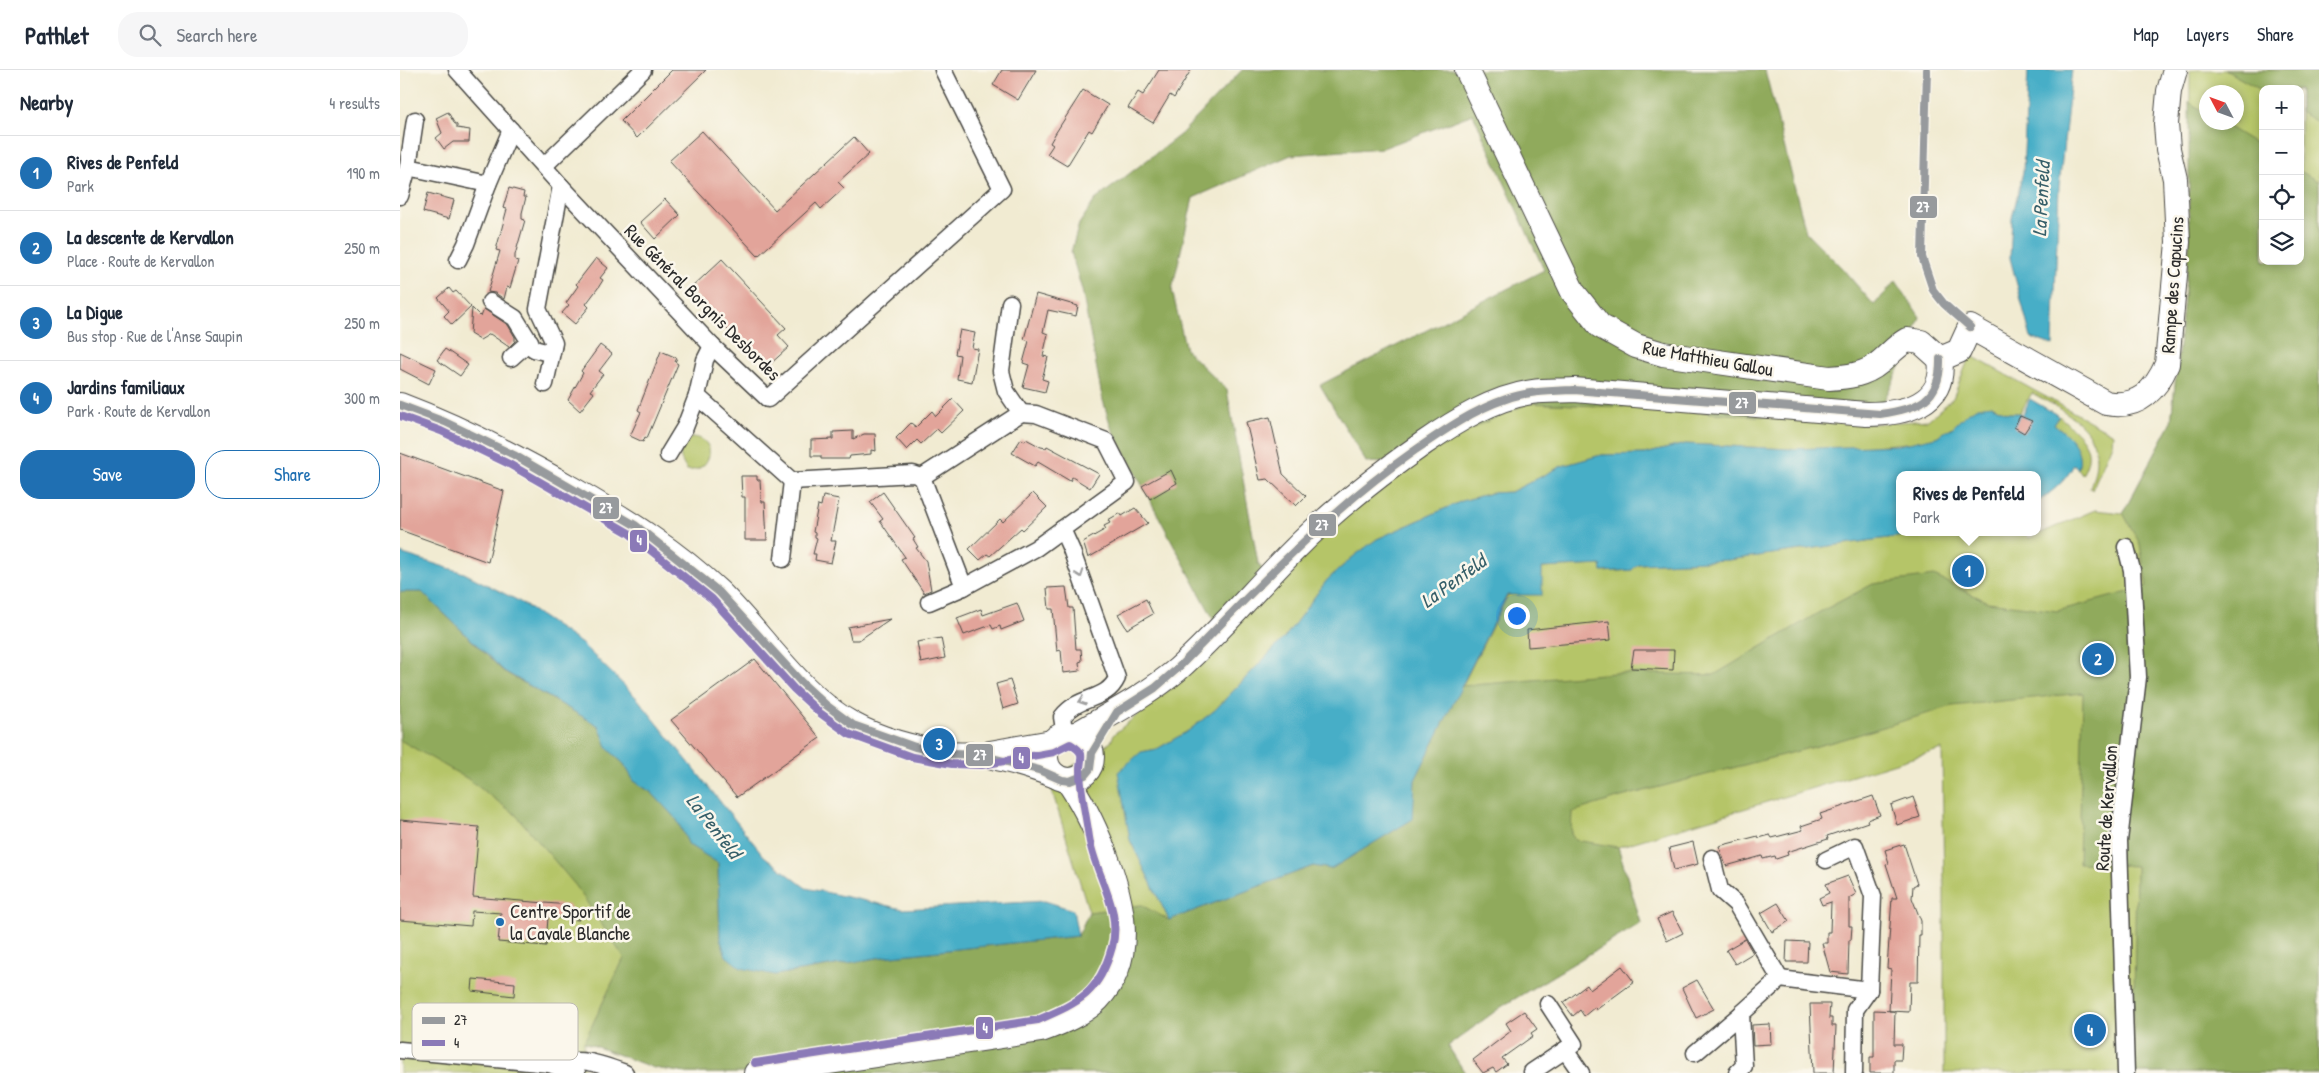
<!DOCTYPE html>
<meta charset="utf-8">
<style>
body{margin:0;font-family:"Patrick Hand",sans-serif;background:#f6f6f7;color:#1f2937}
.controls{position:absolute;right:15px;top:15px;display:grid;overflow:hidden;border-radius:10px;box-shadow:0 2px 8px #0003}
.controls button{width:45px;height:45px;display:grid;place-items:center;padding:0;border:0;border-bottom:1px solid #e0e1e3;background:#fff;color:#1f2937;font:25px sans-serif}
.compass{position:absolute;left:1799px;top:15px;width:45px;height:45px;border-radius:50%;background:#fff;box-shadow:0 2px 8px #0003;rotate:311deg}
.you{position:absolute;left:1116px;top:545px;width:18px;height:18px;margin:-12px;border:4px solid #fff;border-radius:50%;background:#1a73e8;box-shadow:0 0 0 8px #1a73e833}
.badge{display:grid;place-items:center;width:32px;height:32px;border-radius:50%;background:#1f6fb2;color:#fff;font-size:16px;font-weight:700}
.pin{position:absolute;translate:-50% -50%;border:2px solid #fff;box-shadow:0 1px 5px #0006}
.popup{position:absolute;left:1496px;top:401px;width:145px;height:65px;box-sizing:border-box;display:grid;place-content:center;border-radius:10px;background:#fff;filter:drop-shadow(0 1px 4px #0005);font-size:16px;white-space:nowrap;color:#747a83}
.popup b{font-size:19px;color:#1f2937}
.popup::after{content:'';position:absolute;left:50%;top:100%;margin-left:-10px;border:10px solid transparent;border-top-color:#fff}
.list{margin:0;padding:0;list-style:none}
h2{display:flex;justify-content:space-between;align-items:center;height:65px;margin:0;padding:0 20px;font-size:21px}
h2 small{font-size:16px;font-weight:400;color:#747a83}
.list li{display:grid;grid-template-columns:32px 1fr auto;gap:15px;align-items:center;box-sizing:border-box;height:75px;padding:0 20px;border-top:1px solid #e0e1e3}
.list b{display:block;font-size:19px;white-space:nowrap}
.list p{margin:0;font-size:16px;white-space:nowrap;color:#747a83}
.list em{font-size:16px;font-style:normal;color:#747a83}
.actions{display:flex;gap:10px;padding:15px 20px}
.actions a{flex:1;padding:11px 0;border:1px solid #1f6fb2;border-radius:20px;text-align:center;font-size:18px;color:#1f6fb2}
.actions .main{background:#1f6fb2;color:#fff}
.icon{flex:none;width:28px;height:28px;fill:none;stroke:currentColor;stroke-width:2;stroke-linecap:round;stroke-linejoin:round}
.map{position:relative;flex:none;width:1919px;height:1003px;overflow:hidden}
header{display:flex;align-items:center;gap:30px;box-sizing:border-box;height:70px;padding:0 25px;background:#fff;border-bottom:1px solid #e0e1e3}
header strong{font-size:24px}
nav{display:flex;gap:28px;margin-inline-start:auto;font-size:18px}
.search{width:350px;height:45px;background:#f6f6f7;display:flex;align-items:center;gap:12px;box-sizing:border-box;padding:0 18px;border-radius:20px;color:#747a83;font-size:19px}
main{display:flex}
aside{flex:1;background:#fff}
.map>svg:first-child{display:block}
.green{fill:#b5c568;stroke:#70784a;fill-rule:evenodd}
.forest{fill:#90aa5c;stroke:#5e6a44}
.water{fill:#47aec7;stroke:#396c79}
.building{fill:#e2a49a}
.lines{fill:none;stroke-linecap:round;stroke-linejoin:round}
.street-casing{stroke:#494844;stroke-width:19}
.secondary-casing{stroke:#494844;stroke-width:26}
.street{stroke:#fff;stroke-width:16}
.secondary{stroke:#fff;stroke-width:24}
.bus-1-casing{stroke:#fbf7ec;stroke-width:11}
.bus-2-casing{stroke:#fbf7ec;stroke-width:11}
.bus-1{stroke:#979a9d;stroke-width:8}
.bus-2{stroke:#8b7ab7;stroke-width:8}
.oneway{stroke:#a0a0a0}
.poi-dot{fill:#1f6fb2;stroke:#fbf7ec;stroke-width:2}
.labels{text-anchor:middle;stroke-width:5;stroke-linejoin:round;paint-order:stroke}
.street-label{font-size:19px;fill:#2b2b2b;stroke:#fbf7ec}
.poi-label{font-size:19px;fill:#2b2b2b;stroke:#fbf7ec;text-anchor:start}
.water-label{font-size:20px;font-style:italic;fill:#365f69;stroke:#fbf7ec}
.key{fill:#fbf7ec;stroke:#bdbab2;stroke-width:1}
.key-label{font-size:14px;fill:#2b2b2b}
.line-badge{stroke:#fbf7ec;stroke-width:2}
.badge-label{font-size:14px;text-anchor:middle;font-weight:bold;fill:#fff}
</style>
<header>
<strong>Pathlet</strong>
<div class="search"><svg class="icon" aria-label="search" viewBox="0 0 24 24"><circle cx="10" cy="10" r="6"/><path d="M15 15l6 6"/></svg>Search here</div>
<nav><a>Map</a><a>Layers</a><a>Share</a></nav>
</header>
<main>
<aside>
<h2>Nearby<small>4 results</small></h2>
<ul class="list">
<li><span class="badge">1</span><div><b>Rives de Penfeld</b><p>Park</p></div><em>190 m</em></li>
<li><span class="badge">2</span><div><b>La descente de Kervallon</b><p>Place · Route de Kervallon</p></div><em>250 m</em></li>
<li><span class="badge">3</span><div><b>La Digue</b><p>Bus stop · Rue de l'Anse Saupin</p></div><em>250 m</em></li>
<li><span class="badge">4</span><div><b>Jardins familiaux</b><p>Park · Route de Kervallon</p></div><em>300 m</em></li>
</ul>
<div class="actions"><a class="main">Save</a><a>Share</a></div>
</aside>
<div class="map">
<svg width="1919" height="1003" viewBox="0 0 1919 1003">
<rect width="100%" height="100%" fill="#fbf7ec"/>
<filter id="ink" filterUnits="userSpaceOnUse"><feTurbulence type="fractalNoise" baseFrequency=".02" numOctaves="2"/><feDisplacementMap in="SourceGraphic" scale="10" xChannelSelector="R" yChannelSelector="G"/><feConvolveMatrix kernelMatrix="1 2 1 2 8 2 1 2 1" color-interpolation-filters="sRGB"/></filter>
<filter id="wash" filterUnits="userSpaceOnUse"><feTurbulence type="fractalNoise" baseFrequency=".0096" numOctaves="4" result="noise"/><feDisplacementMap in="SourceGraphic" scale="20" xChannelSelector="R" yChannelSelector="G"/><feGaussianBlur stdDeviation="1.12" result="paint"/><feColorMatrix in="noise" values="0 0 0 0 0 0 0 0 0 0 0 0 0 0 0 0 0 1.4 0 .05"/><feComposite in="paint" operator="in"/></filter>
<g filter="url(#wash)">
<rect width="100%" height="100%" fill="#f1ebd2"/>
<g class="green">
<path d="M1790,0H1919V1003H1544V821L1542,679L1218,777L1241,853L1101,937L1048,976L1065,1003H287L255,998L184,972V1003H0V522L103,601L199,656L234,711L252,723L277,750L483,887L678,866L689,842L649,711L711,672L714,664L785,606L928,460L1011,394L1081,354L1129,333L1227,337L1473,354L1528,350L1553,328L1570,285L1713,364L1712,374L1692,420L1690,417C1711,362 1673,346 1632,323L1620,343H1608L1591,335L1565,345L1553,357L1536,367L1517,372L1450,378L1390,379L1285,374L1245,384L1201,385L1162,396L1111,422L1091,423L1062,431L977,469L954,486L927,510L885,567L815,640L788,661L757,679L741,682L730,770L769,850L1015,710L1108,525L1141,524L1142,498L1202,495V502L1232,500L1238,494L1328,490L1532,462H1623L1629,468L1695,440L1723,443L1771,353L1789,181ZM1863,19H1900V191H1863ZM1806,22H1836V52H1806Z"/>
<path d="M1659,346C1678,364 1699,376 1682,405L1678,399C1683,380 1669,365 1654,354Z"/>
<path d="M292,367C319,368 312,403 287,400C278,387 277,376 292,367Z"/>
</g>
<g class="forest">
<polygon points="842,0 1365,0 1406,162 1441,197 1474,235 1496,211 1520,247 1507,282 1473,354 1227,337 1129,333 1081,354 1011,394 966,392 920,315 1144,200 1073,44 983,78 891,85 793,128 772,220 786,280 827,320 858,493 873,516 823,567 711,357 702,327 682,220 671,182 679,154 695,130 781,64"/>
<polygon points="1825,0 1919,0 1919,53 1900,42 1900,19 1863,19 1863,21"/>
<polygon points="1789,32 1806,43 1806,52 1822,53 1863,78 1863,191 1900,191 1900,101 1919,112 1919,1003 1733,1003 1736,796 1679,793 1683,623 1552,636 1444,669 1221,727 1172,742 1171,764 1175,770 1218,777 1241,853 1101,937 1048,976 1065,1003 287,1003 254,998 184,972 224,888 176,816 116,745 68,709 0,670 0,522 22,522 103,601 199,656 208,679 224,694 234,711 252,723 277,750 289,775 318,793 320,868 375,905 483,887 678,866 689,842 741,835 769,850 913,796 931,799 1012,749 1015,710 1061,616 1215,603 1314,605 1418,543 1473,514 1534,506 1588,532 1657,541 1747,517 1740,474 1723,443 1771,353 1789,181"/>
</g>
<g class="water">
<polygon points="1628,0 1672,0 1659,117 1653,275 1631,268 1610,188 1612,148 1623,102"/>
<path d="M1630,329L1659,346L1654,354C1670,366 1684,379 1678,399L1674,394C1666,412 1652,421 1637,433V405H1499V462H1532L1328,490L1238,494L1232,500L1202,502L1201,495L1142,498V525H1107L1015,710L1013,749L931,799L913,796L769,850L730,770L718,702L741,682L757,679L788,661L815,640L885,567L927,510L954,486L977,469L1062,431L1091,423L1111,422L1162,396L1201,385L1245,384L1285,374L1390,379L1499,375L1536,367L1553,357L1565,345L1577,337L1591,335L1608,343H1620L1622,346Z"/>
<polygon points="0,483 64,503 117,530 182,574 237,628 364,786 406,818 503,839 645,831 673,840 678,866 483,887 375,905 341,898 326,886 320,868 318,793 289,775 277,750 252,723 234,711 224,694 208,679 199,656 104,601 22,522 0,522"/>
</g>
<g id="blocks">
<g class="building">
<polygon points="272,0 306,0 237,68 221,51"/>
<polygon points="602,0 636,0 618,30 593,15"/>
<polygon points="759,0 791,0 774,28 770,25 753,53 728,38 738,22 743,25"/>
<polygon points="683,20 708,35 692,62 689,60 667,96 647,84 653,75 650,73 655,64"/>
<polygon points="48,42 54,53 57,55 57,58 70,60 69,72 53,72 44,79 36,68 42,63 36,48"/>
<polygon points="302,61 375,140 454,67 469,84 438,112 444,118 421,139 416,133 358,186 269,91"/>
<polygon points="109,118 124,122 123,127 126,127 122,143 122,149 125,150 115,185 115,190 118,191 110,218 107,217 104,229 95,223 88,222 100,181 96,180 107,139 103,138"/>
<polygon points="28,123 54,130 49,149 23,142"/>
<polygon points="265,129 280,145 255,169 240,152"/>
<polygon points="196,188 208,198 200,208 203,210 198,218 186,234 189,237 175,254 162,243 169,235 166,233 178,216 176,214"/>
<polygon points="322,189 386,258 378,265 389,277 368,296 357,284 354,288 290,219"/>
<polygon points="49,218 53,223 56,221 71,237 52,255 44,246 49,241 38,228"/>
<polygon points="636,224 678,236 676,246 648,240 643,262 648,264 643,286 648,287 642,309 648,311 645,322 623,317 629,295 623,293 629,271 624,269"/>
<polygon points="72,238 81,247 84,239 108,255 115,267 115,271 109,277 90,264 80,270 70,264"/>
<polygon points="560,260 575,263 572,278 578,279 572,312 557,309 560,285 555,284"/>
<polygon points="200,275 212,284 199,301 203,304 190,321 194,323 180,341 168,330 183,303 181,301"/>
<polygon points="45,279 68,295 60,306 37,290"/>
<polygon points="261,281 277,288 275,292 278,294 247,368 245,367 243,372 230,366 241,342 238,340"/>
<polygon points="0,282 36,299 29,314 0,299"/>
<polygon points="553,329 564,341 541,363 537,359 521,374 517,370 507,380 496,368 511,353 516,357 532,341 536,346"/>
<polygon points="1620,346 1632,351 1624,363 1614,357"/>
<polygon points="870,347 883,404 906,426 896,436 868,409 860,410 846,352"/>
<polygon points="453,361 453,369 464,364 475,364 476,381 471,380 471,384 450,386 449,389 421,389 421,386 411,386 411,370 433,369 433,362"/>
<polygon points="621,369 625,371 626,369 641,377 646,378 647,376 699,404 690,418 672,407 670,411 638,392 635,396 612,383"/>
<polygon points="0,383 104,421 88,492 0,460"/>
<polygon points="771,400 777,413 750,429 742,416"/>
<polygon points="341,406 357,406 357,410 360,410 361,427 362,432 365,432 367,470 345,470 345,427 342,427"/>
<polygon points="483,422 515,468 513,469 518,477 516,478 526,491 531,520 524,523 501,489 505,487 480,451 483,449 470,432"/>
<polygon points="633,423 647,437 623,460 621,458 590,486 587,484 580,490 569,479 600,449 603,452"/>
<polygon points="423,426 439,429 431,471 436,471 431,493 415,490 416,484 413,484 417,468 415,467 415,463 413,462 418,435 421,436"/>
<polygon points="735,438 748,453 688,488 683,472 706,459 704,456 710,453 708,450 720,443 722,446"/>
<polygon points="666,517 669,538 673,538 676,579 681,579 682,591 679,592 680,601 663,603 661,580 657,581 653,539 649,539 647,518"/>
<polygon points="746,529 753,544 727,559 718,544"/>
<polygon points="617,533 624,551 601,560 600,556 593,559 591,555 564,565 557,548 581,539 583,545"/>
<polygon points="490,549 459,570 451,570 448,557"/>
<polygon points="1209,551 1211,570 1128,577 1127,560"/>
<polygon points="541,568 545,588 521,593 517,572"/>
<polygon points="1234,580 1274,580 1273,600 1231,598"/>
<polygon points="1694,580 1706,582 1704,598 1690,597"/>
<polygon points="355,589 420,668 337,727 271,650"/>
<polygon points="610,610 618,634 603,639 596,614"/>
<polygon points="1473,726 1480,745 1467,750 1468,752 1427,766 1428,769 1387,782 1388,785 1376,789 1375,786 1363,789 1362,786 1326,796 1319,776 1358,766 1359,768 1370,765 1372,768 1403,760 1401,756 1422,749 1420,744"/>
<polygon points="1513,727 1520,747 1497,755 1491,735"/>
<polygon points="0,750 79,757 73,827 169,835 179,850 148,847 146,876 98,872 101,843 72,841 71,856 0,850"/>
<polygon points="1293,772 1298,794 1274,800 1269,778"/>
<polygon points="1504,774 1517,814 1513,816 1512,828 1521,851 1521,865 1519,865 1518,912 1510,912 1509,942 1489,941 1491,899 1487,898 1492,828 1497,828 1486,794 1489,793 1485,780"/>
<polygon points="1448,806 1456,824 1449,828 1449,856 1452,856 1451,870 1449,870 1448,904 1430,902 1422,873 1427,873 1427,862 1430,862 1431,832 1422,835 1419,828 1429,823 1426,814"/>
<polygon points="1378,833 1389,851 1372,862 1361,843"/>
<polygon points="1272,842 1283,863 1267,871 1257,849"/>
<polygon points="1345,869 1353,883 1335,894 1326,880"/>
<polygon points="1387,871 1408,872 1407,892 1386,892"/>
<polygon points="1222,896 1234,912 1196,940 1195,937 1184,946 1180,940 1173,946 1163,933 1187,915 1190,920"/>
<polygon points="73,909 115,913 114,926 72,921"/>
<polygon points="1297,910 1314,939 1296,948 1282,918"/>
<polygon points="1410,934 1430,934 1429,948 1432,948 1432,956 1436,956 1434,1003 1413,1003"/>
<polygon points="1474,940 1495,941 1494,974 1502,974 1501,990 1494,990 1494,1003 1470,1003 1470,987 1474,987"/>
<polygon points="1124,941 1137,959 1131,963 1133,966 1102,988 1107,994 1096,1002 1093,998 1083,1003 1073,990 1111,961 1106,953"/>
<polygon points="1370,954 1371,974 1353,975 1352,955"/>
</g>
</g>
</g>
<g filter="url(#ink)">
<use href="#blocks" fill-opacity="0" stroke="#494844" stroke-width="1"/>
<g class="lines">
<g class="street-casing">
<g id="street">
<polyline points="57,0 161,116 312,276 368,329 602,119 543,0"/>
<polyline points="144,96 243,0"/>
<polyline points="8,97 88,114"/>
<polyline points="0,126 8,97 15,50"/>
<polyline points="58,190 66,174 88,114 111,60"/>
<polyline points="90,232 115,248 134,279 145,282 153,277"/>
<polyline points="312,276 305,290 297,326 392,411 513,404 522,407 621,343 606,321 601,301 610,233"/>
<polyline points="111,288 130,271"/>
<polyline points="145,314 154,273 138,239 161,116"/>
<polyline points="268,385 285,357 297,326"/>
<polyline points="522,407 564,517 636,478 727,412 706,371 636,344 621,343"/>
<path d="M662,459L671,479L717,608C706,632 680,624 662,647L665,665"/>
<polyline points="383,489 392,411"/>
<polyline points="529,532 564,517"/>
<polyline points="1312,788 1320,820 1336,834 1380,909"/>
<polyline points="1426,790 1455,776 1473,826 1469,920"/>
<polyline points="1148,934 1174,974 1165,980"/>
<polyline points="0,980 149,994 177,1003"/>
<polyline points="1295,983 1341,944"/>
<path d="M151,993C184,988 195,992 225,1003"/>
<polyline points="1132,1002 1165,980 1181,1003"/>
<polyline points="1337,1003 1344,996 1341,944 1380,909 1469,920 1455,940 1454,1003"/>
<polyline points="1726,1003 1719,771 1738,607 1732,500 1726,477"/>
</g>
</g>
<g class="secondary-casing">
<g id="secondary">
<path d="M1067,0L1173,222L1200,256L1236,276L1263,284L1429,308C1447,307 1465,305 1479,293C1489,285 1496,276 1507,270L1521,272L1540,289"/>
<path d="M1540,289L1559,281L1570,257L1706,333C1737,339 1755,322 1767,294L1778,172L1775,109L1768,79L1766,54L1769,21L1775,0"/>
<path d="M0,335C61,358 117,387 174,420C226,450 276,481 319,522C362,564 401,627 454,655C483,671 518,679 550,684C560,685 571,684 581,685C606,689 632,697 656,706"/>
<circle cx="669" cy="687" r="23"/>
<path d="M675,665C710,644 746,626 777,600C819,563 854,520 893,481C933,440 977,406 1024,373C1056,351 1093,328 1132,322C1146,320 1160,321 1174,320L1466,344C1502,344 1547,336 1540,289"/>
<polyline points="590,683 652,672"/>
<path d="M356,1003L641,960C660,953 683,944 698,929C738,887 722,829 704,781C694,756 683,732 667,710"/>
</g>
</g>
<use href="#street" class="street"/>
<use href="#secondary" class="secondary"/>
<g class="bus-1-casing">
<g id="bus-1">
<polyline points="1527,0 1522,187 1533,220 1544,234 1570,257"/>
<path d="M0,335L45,352L114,385L235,455L319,522L401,612L426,635L453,655L515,677L552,684L580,685L639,700L662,710L670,711L685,705L690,699L692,683L717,642L755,618L777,599C853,522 925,443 1014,381C1043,361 1073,340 1106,329C1128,321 1151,321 1174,320L1480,344C1517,339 1541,331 1540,289"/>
</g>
</g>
<g class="bus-2-casing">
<path id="bus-2" d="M0,346L41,361L109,394L229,463L312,529L394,619L420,643L449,664L512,687L552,694L582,695L654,682L670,674C675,677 679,679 681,684C682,689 680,694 680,699C680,721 686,745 689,767C694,803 723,839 712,877C699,924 679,932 638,950L355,993"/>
</g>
<use href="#bus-1" class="bus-1"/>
<use href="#bus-2" class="bus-2"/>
</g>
<defs><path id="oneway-chevron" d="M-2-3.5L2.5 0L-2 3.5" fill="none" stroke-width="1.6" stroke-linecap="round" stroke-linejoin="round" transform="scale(1.25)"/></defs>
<g class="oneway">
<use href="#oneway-chevron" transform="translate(680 504) rotate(70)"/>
<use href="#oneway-chevron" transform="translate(682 631) rotate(160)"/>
</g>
</g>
<circle class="poi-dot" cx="100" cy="852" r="5"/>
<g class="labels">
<g class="street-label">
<text transform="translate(1772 215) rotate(-86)" y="7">Rampe des Capucins</text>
<text transform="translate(303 232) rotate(45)" y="7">Rue Général Borgnis Desbordes</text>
<text transform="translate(1308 288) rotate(10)" y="7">Rue Matthieu Gallou</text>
<text transform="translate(1706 738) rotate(-86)" y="7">Route de Kervallon</text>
</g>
<g class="poi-label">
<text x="110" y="848">Centre Sportif de<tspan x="110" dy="22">la Cavale Blanche</tspan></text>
</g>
<g class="water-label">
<text transform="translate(1641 129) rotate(-87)" y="7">La Penfeld</text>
<text transform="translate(1053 511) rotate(-36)" y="7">La Penfeld</text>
<text transform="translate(314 756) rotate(52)" y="7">La Penfeld</text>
</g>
</g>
<rect x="12" y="933" width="166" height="57" rx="8" class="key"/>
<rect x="22" y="947" width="23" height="7" fill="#979a9d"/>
<rect x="22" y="970" width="23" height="6" fill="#8b7ab7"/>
<g class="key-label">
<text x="54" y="955">27</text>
<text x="54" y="978">4</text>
</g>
<g class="line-badge">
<rect x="1509" y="125" width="29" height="24" rx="5" fill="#979a9d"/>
<rect x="1328" y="321" width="29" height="24" rx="5" fill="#979a9d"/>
<rect x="192" y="426" width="28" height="24" rx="5" fill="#979a9d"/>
<rect x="908" y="443" width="29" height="24" rx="5" fill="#979a9d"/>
<rect x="229" y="459" width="19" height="24" rx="5" fill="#8b7ab7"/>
<rect x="565" y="673" width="29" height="24" rx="5" fill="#979a9d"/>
<rect x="612" y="676" width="19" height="24" rx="5" fill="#8b7ab7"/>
<rect x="575" y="946" width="19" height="24" rx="5" fill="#8b7ab7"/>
</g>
<g class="badge-label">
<text x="1523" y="142">27</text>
<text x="1342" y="338">27</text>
<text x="206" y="443">27</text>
<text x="922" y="460">27</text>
<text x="239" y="475">4</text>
<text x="580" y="690">27</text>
<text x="621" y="693">4</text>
<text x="585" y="963">4</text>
</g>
</svg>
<div class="controls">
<button>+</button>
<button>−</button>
<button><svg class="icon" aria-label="locate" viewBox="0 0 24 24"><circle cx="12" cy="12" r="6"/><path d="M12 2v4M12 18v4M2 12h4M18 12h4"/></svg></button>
<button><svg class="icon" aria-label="layers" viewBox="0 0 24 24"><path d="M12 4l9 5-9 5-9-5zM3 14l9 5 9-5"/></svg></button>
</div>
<svg class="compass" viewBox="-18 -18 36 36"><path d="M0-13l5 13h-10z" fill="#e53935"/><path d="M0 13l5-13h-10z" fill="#747a83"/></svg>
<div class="you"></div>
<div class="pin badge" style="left:1568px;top:501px">1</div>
<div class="popup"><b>Rives de Penfeld</b>Park</div>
<div class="pin badge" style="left:1698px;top:589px">2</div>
<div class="pin badge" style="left:539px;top:674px">3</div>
<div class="pin badge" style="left:1690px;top:960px">4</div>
</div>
</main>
